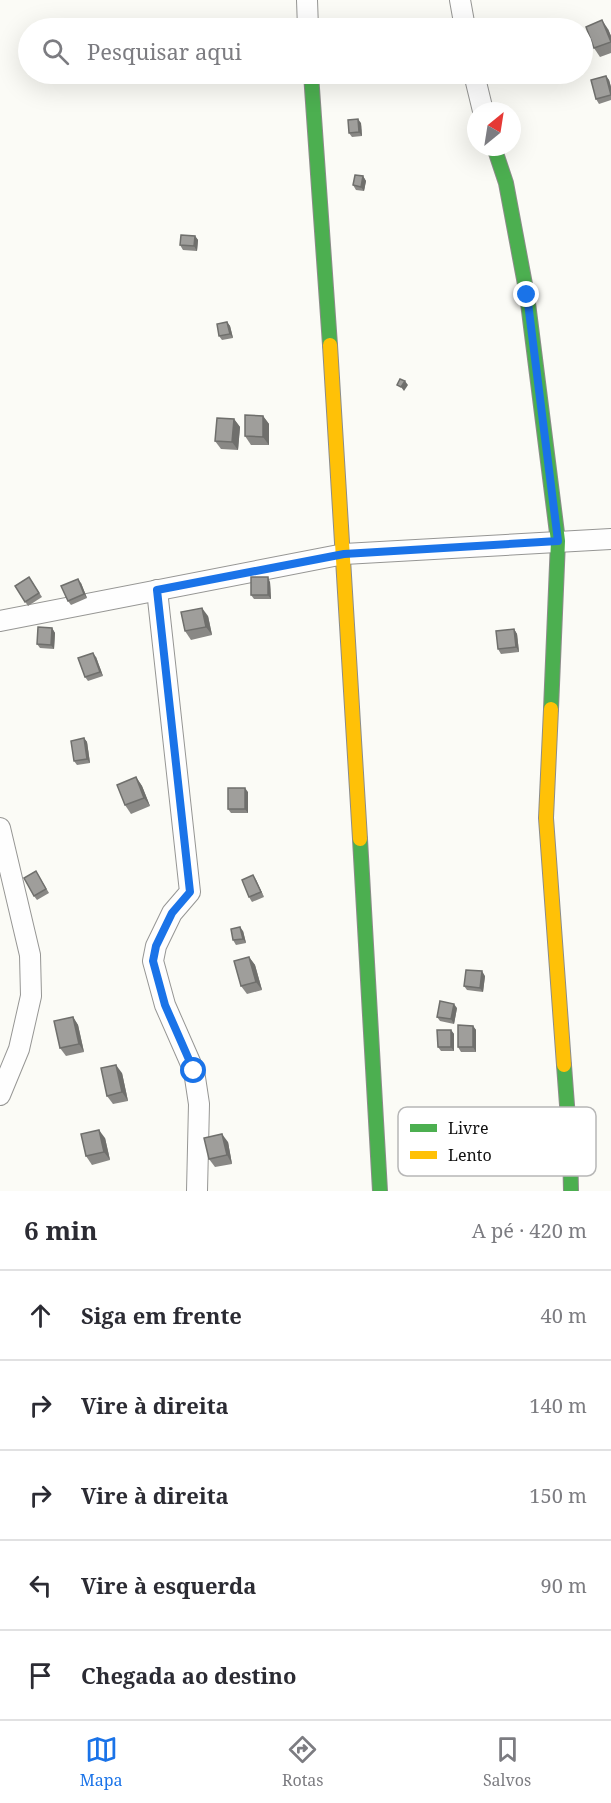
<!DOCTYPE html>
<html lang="pt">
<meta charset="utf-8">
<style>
body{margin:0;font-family:"Noto Serif",serif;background:#f7f7f7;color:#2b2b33}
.compass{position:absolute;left:467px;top:102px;width:54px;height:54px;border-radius:50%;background:#fff;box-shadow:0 6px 24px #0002;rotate:30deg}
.stop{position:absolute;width:18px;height:18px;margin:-14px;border:4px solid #1a73e8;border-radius:50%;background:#fff}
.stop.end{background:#1a73e8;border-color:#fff;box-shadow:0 2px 6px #0008}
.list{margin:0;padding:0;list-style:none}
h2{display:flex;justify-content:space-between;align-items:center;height:78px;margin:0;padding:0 24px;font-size:26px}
h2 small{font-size:20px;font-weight:400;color:#7c7c81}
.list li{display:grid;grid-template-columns:39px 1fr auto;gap:18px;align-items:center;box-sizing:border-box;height:90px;padding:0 24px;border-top:2px solid #e1e1e2}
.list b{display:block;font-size:22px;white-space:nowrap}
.list em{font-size:20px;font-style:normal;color:#7c7c81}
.icon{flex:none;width:33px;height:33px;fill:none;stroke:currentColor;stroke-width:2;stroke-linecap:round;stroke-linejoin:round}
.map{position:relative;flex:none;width:611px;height:1191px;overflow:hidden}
.search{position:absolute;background:#fff;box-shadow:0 6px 24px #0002;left:18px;right:18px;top:18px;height:66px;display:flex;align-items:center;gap:15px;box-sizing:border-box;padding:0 21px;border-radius:33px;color:#7c7c81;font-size:22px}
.sheet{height:528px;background:#fff}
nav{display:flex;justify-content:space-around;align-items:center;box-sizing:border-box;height:84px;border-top:2px solid #e1e1e2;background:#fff;font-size:16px;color:#7c7c81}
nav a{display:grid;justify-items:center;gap:3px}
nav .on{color:#1a73e8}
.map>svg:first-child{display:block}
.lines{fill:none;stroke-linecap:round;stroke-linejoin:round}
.street-casing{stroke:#969694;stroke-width:22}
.fast-casing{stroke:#8c8c8a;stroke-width:16}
.slow-casing{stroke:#8c8c8a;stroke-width:16}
.street{stroke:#fefefe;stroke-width:20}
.fast{stroke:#4caf50;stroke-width:14}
.slow{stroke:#ffc107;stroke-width:14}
.wall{fill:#898885}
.shaded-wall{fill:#6f6f6c}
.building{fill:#9f9e9b;stroke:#6f6f6c;stroke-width:1.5}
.route{stroke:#1a73e8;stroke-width:8}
.key{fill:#fff;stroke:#b7b7b7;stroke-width:1.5}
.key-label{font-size:16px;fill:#101010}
</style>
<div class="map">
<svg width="611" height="1191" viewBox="0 0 611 1191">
<rect width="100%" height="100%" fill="#fbfbf6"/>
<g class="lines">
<g class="street-casing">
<g id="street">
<polyline points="307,0 308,28"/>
<polyline points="460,0 465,28"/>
<polyline points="474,74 483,111"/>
<polyline points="157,590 190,892 172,913 156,946 153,961 165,1005 194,1071 199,1104 197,1191"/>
<polyline points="0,621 344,554 611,539"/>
<polyline points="0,828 30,955 31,996 19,1049 0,1095"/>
</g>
</g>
<g class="fast-casing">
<g id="fast">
<polyline points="311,74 330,345"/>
<polyline points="494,147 506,183 527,295 558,541 551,709"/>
<polyline points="360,839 380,1191"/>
<polyline points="564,1065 570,1145 571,1191"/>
</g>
</g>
<g class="slow-casing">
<g id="slow">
<polyline points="330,345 360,839"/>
<polyline points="551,709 546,818 564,1065"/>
</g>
</g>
<use href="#street" class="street"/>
<use href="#fast" class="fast"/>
<use href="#slow" class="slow"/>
</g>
<g class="wall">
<polygon points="608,29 611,36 611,53 600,57 594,48"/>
<polygon points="606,76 609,80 611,87 611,100 599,104 596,99"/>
<polygon points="361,123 362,136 352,137 349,133"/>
<polygon points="363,176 366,181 364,191 356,190 353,185"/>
<polygon points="195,236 198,240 197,251 183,250 180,245"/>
<polygon points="227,322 230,326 233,338 222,340 219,336"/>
<polygon points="263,416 269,424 269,445 251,445 245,436"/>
<polygon points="234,419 240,427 238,450 221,449 215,441"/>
<polygon points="29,577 42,597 28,606 15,586"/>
<polygon points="270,582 271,599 254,599 251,595"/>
<polygon points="81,583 87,598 71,605 68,601"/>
<polygon points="208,616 212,635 191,640 185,631"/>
<polygon points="52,628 55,633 54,649 40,648 37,644"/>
<polygon points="514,629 517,634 519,652 501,654 498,649"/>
<polygon points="96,657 103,676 88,681 85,677"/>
<polygon points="84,738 87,742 90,763 77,765 74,761"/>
<polygon points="136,777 142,786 150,806 131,814 125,805"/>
<polygon points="248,792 248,813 231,813 228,809"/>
<polygon points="253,875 256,880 264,897 252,902 249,897"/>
<polygon points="39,876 49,893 37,900 34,896"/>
<polygon points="243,931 246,943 236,945 233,940"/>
<polygon points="249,957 255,965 262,990 247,994 241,986"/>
<polygon points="485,976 483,992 467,990 464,986"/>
<polygon points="457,1008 454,1024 440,1021 437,1017"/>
<polygon points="73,1017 78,1025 84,1052 66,1056 60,1048"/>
<polygon points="473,1026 476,1030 476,1052 461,1052 458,1047"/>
<polygon points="451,1030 454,1034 454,1051 441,1051 438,1047"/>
<polygon points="122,1073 128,1101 113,1104 107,1096"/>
<polygon points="481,1115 481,1136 457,1137 451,1128"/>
<polygon points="105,1138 110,1160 92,1165 86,1156"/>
<polygon points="228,1142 232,1164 215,1167 209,1159"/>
<polygon points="420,1146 419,1162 409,1162 406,1158"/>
</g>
<g class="shaded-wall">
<polygon points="602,20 608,29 611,36 611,42"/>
<polygon points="606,76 609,80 611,87 611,94"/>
<polygon points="358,119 361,123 362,136 359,132"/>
<polygon points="363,176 366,181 364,191 361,187"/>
<polygon points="195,236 198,240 197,251 194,246"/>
<polygon points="227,322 230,326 233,338 230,334"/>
<polygon points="405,381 408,385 404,391 401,387"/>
<polygon points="263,416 269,424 269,445 263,437"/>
<polygon points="234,419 240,427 238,450 232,442"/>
<polygon points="268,577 270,582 271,599 268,595"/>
<polygon points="78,579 81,583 87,598 84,594"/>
<polygon points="202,608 208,616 212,635 206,627"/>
<polygon points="52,628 55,633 54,649 51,645"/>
<polygon points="514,629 517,634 519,652 516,647"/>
<polygon points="93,653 96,657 103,676 100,672"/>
<polygon points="84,738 87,742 90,763 87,759"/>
<polygon points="136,777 142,786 150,806 144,798"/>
<polygon points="245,788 248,792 248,813 245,809"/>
<polygon points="253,875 256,880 264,897 261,892"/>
<polygon points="240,927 243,931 246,943 243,939"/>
<polygon points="249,957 255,965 262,990 256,982"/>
<polygon points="482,971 485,976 483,992 480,988"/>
<polygon points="454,1004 457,1008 454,1024 451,1019"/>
<polygon points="73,1017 78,1025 84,1052 79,1044"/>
<polygon points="473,1026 476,1030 476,1052 473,1047"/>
<polygon points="451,1030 454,1034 454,1051 451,1047"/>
<polygon points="116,1065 122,1073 128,1101 122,1092"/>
<polygon points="475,1107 481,1115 481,1136 476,1128"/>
<polygon points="99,1130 105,1138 110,1160 104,1152"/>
<polygon points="222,1134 228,1142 232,1164 227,1155"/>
<polygon points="417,1142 420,1146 419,1162 416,1158"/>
</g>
<g class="building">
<polygon points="602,20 611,42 594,48 586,27"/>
<polygon points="606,76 611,95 596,99 591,80"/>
<polygon points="358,119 359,132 349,133 348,120"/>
<polygon points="355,175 363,176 361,187 353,185"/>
<polygon points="181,235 195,236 194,246 180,245"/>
<polygon points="227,322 230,334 219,336 217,324"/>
<polygon points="400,379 405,381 401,387 397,385"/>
<polygon points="245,415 263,416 263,437 245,436"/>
<polygon points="217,418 234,419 232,442 215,441"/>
<polygon points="29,577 39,593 25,602 15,586"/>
<rect x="251" y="577" width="17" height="18"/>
<polygon points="78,579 84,594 68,601 61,586"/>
<polygon points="202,608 206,627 185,631 181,612"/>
<polygon points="38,627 52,628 51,645 37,644"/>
<polygon points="514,629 516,647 498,649 496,631"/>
<polygon points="93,653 100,672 85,677 78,658"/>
<polygon points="84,738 87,759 74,761 71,741"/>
<polygon points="136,777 144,798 125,805 117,785"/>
<rect x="228" y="788" width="17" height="21"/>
<polygon points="36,871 46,889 34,896 24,878"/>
<polygon points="253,875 261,892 249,897 242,880"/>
<polygon points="240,927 243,939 233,940 231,929"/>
<polygon points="249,957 256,982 241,986 234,961"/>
<polygon points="466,970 482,971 480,988 464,986"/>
<polygon points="440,1001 454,1004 451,1019 437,1017"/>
<polygon points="73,1017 79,1044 60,1048 54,1021"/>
<polygon points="458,1025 473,1026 473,1047 458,1047"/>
<polygon points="437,1030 451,1030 451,1047 438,1047"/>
<polygon points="116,1065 122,1092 107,1096 101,1068"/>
<polygon points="99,1130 104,1152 86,1156 81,1134"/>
<polygon points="222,1134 227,1155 209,1159 204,1138"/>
</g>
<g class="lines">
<polyline class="route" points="194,1071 165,1005 153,961 156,946 172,913 190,892 157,590 344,554 558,541 527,295"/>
</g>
<rect x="398" y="1107" width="198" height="69" rx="9" class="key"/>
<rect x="410" y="1124" width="27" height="8" fill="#4caf50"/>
<rect x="410" y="1151" width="27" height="8" fill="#ffc107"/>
<g class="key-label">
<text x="448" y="1134">Livre</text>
<text x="448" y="1161">Lento</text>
</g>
</svg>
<svg class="compass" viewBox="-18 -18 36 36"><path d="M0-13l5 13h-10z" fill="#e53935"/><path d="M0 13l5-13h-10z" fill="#7c7c81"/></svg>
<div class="stop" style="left:194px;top:1071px"></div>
<div class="stop end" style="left:527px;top:295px"></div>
<div class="search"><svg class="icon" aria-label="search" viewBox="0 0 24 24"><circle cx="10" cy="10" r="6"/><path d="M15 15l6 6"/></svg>Pesquisar aqui</div>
</div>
<section class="sheet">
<h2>6 min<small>A pé · 420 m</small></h2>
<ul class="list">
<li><svg class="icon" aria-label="ahead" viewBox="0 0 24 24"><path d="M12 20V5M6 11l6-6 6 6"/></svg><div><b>Siga em frente</b></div><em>40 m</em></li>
<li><svg class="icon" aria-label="right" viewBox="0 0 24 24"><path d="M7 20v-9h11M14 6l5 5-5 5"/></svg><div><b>Vire à direita</b></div><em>140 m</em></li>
<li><svg class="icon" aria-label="right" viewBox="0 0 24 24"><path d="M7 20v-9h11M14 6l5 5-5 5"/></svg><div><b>Vire à direita</b></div><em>150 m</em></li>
<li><svg class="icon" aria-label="left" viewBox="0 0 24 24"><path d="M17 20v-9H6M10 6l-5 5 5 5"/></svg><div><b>Vire à esquerda</b></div><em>90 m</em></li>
<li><svg class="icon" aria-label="arrive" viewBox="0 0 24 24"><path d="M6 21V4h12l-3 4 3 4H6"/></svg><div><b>Chegada ao destino</b></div></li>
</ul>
</section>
<nav>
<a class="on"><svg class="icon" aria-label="map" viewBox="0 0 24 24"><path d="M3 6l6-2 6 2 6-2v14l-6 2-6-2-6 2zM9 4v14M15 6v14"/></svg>Mapa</a>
<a><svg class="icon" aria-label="directions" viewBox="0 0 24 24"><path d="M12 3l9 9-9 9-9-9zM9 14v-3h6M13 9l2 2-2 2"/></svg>Rotas</a>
<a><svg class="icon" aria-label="saved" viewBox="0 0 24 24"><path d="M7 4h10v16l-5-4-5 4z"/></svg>Salvos</a>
</nav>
